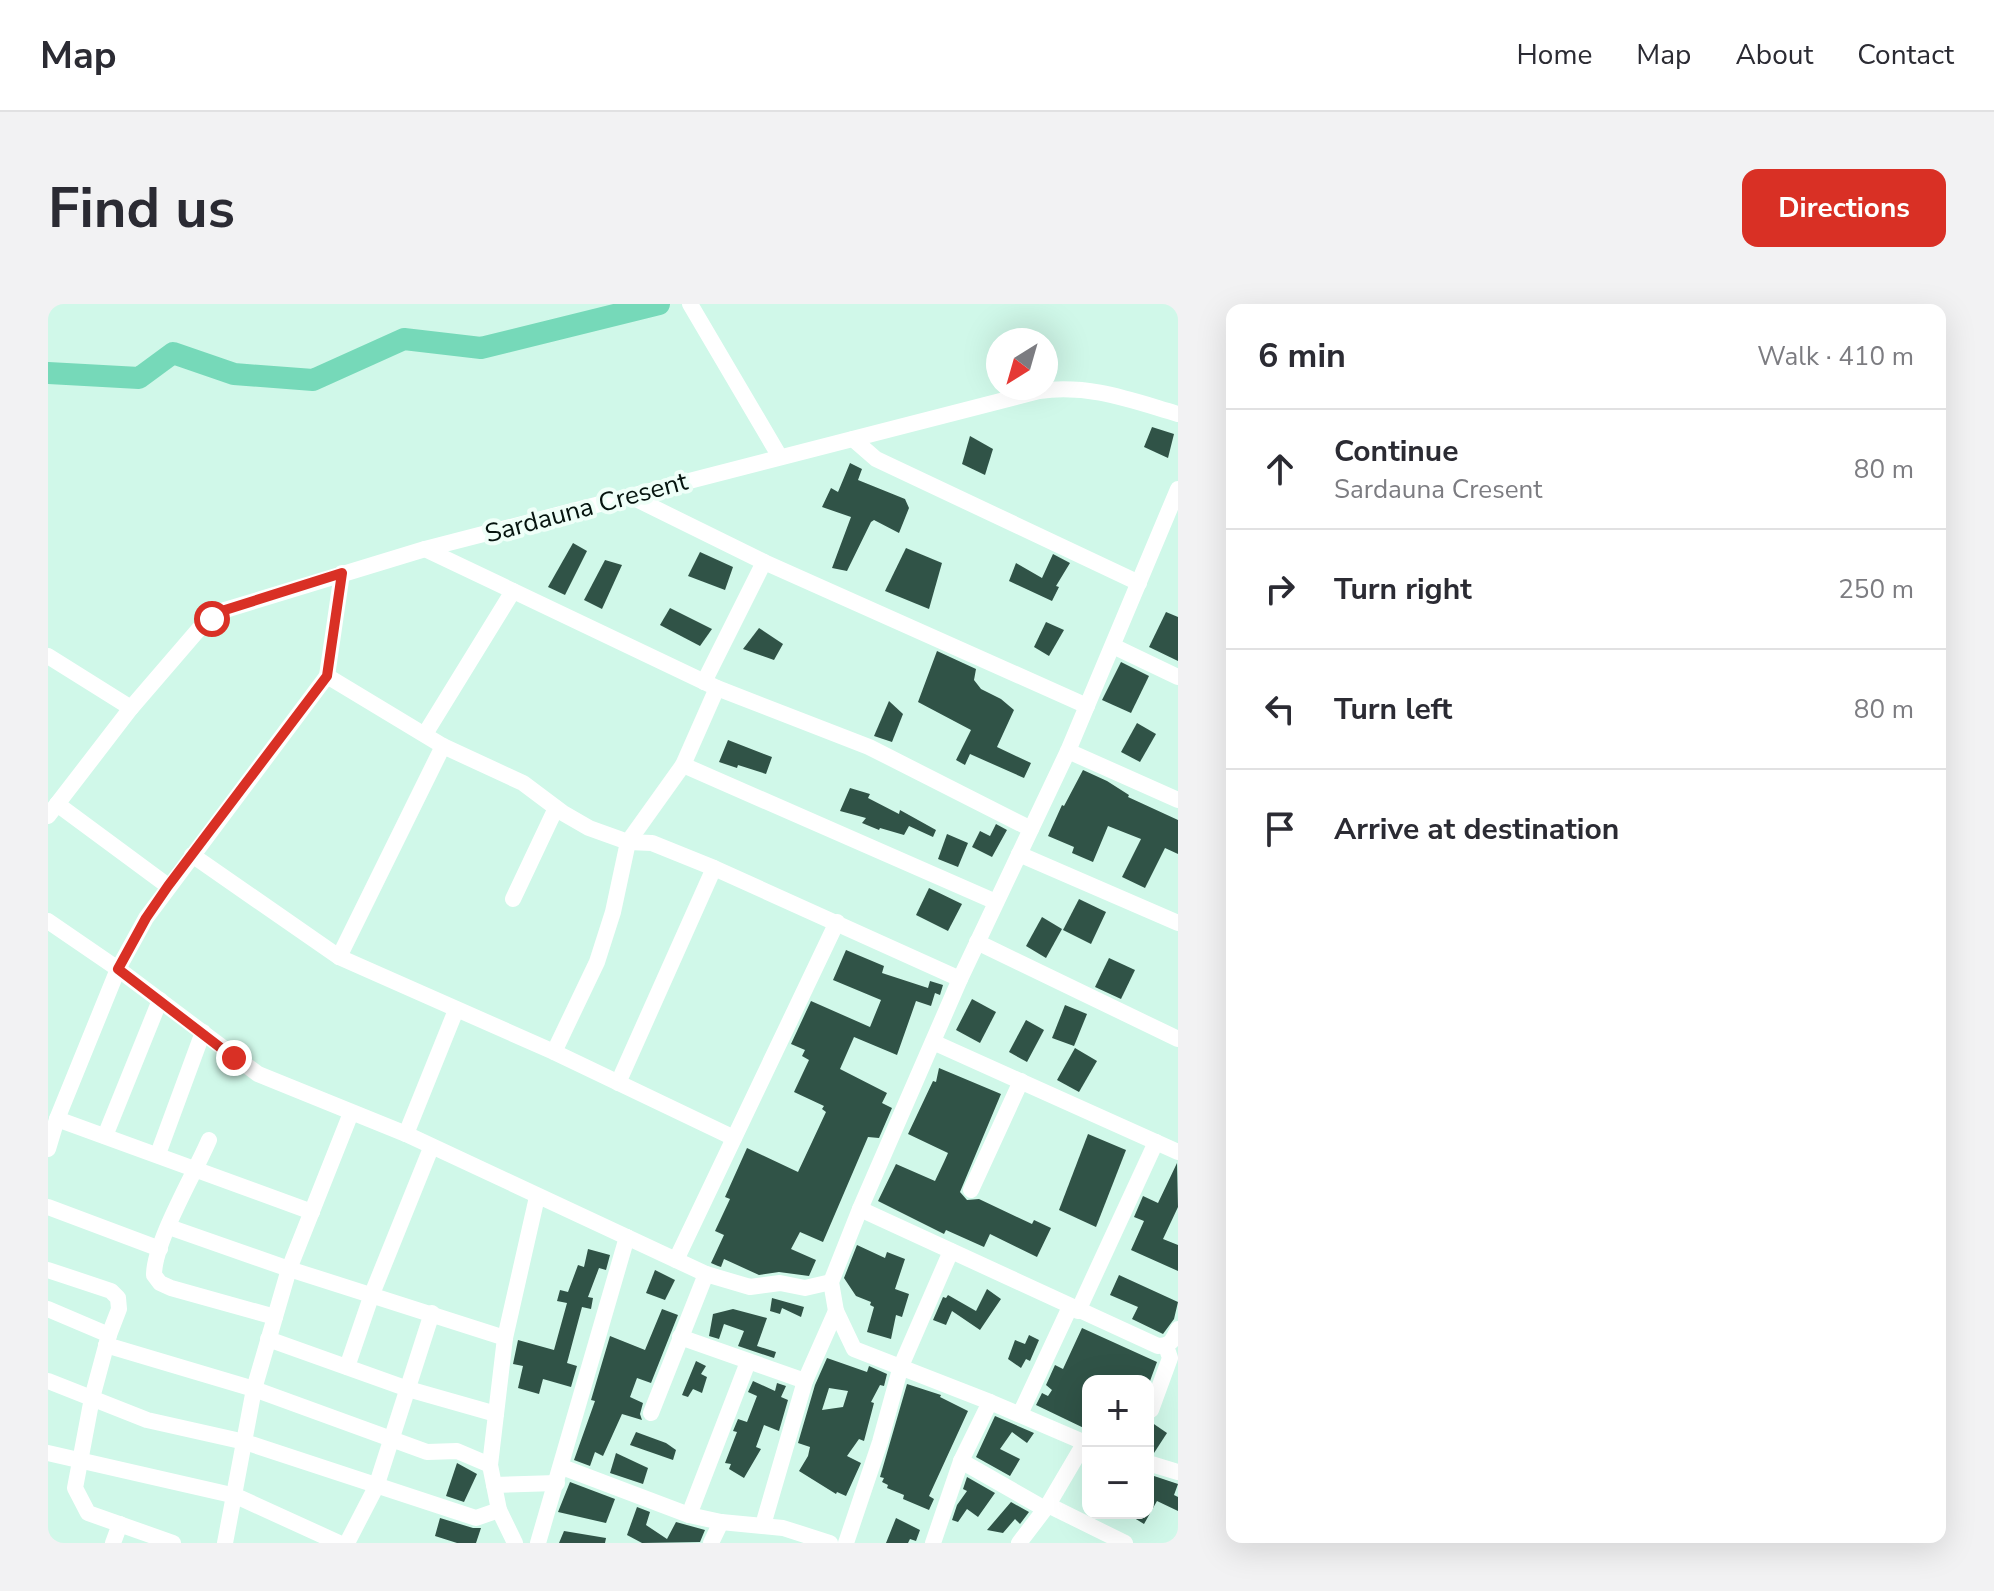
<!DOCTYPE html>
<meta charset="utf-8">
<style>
body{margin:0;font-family:"Nunito Sans",sans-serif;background:#f2f2f3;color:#2b2b33}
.controls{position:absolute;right:24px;bottom:24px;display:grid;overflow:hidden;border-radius:16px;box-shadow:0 8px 32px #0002}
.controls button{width:72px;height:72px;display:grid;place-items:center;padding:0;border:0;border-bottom:2px solid #e1e1e2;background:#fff;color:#2b2b33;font:40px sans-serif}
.compass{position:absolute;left:938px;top:24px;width:72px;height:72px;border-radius:50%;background:#fff;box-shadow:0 8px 32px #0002;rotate:217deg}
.stop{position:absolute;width:24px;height:24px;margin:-18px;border:6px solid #d93025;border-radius:50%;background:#fff}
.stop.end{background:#d93025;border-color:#fff;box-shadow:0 2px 8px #0008}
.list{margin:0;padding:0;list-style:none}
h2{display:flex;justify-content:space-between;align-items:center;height:104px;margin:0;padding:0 32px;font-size:34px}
h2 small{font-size:26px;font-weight:400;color:#7c7c81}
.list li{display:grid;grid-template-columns:52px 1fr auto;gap:24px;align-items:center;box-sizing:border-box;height:120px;padding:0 32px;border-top:2px solid #e1e1e2}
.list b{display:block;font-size:30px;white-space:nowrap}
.list p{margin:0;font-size:26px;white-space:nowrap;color:#7c7c81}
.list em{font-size:26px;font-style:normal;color:#7c7c81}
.icon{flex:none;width:44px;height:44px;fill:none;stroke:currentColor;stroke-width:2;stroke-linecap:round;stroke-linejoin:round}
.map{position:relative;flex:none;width:1130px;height:1239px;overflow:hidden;border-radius:16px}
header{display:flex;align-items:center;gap:48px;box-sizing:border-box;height:112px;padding:0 40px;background:#fff;border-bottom:2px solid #e1e1e2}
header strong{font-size:38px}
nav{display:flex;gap:44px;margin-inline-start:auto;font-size:28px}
.intro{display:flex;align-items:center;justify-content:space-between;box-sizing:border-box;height:192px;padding:0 48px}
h1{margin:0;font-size:56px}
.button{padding:20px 36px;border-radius:16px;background:#d93025;color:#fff;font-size:28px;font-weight:700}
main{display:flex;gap:48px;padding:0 48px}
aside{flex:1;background:#fff;border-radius:16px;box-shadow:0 8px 32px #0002}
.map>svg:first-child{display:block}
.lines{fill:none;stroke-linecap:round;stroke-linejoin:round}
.river{stroke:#76d9b9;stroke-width:22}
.building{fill:#305347;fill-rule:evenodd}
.minor{stroke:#fff;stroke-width:16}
.route{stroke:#d93025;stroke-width:10}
.labels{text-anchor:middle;stroke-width:8;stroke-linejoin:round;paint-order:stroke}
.street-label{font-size:26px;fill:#05130e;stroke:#effff8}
</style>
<header>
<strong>Map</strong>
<nav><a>Home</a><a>Map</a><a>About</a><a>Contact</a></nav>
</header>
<div class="intro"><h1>Find us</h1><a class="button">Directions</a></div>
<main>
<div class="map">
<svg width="1130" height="1239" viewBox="0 0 1130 1239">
<rect width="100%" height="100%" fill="#d0f8e9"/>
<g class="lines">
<polyline class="river" points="0,69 91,74 125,49 186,70 265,76 356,35 433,44 611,0"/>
</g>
<g class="building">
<polygon points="1104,123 1126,130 1120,154 1096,143"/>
<polygon points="922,132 945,145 937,171 914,160"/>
<polygon points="802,159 814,165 810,176 857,195 861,204 851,229 826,216 823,218 799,267 784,264 803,213 774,203 783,184 790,188"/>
<polygon points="525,239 539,247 517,291 500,283"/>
<polygon points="858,244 894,259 881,305 837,287"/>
<polygon points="652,248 685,263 677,286 640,272"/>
<polygon points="1005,250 1022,259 1008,282 1011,283 1004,297 961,277 968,259 994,274"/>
<polygon points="557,256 574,261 554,305 536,296"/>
<polygon points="622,304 664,325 652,342 612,321"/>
<polygon points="1118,308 1130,313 1130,357 1101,343"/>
<polygon points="998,318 1016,326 1001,352 986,343"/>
<polygon points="711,324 735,340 726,356 695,345"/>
<polygon points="889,347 928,365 926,376 933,385 953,395 966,406 949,443 983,459 976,474 922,450 917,461 908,456 923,426 870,398"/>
<polygon points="1073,358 1101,372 1083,409 1054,396"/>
<polygon points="841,397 855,410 844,438 826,432"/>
<polygon points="1089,419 1108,430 1092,458 1073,448"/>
<polygon points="680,436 724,453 718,470 690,461 689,464 671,458"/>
<polygon points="1035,466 1059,477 1081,491 1080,493 1130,516 1130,550 1117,544 1097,584 1074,573 1093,535 1060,522 1045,558 1024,549 1026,543 1000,532 1014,501 1016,502"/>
<polygon points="802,484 822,490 820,494 851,510 852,506 888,526 885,533 861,522 856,531 832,524 831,526 814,519 818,514 792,507"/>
<polygon points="948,520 959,526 944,553 924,543 932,527 942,532"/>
<polygon points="899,530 920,539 910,563 890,555"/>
<polygon points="881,584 914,600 900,627 868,611"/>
<polygon points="1031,595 1058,608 1043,640 1015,626"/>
<polygon points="994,613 1014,625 998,654 978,642"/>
<polygon points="798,646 836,662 834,669 880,684 882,677 895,681 892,691 887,689 883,702 868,697 849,751 806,733 792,765 839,789 834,799 844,804 831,834 820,833 775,938 752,928 743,945 768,956 761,972 731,968 711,971 676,955 673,963 670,962 663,959 676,931 667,927 682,895 677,893 699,844 750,868 778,808 774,805 776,802 746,788 761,756 754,752 757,746 743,740 763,697 822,723 833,696 785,676"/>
<polygon points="1061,654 1087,666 1073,695 1047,683"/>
<polygon points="924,695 948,708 932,739 908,726"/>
<polygon points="1017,701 1039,710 1026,742 1004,734"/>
<polygon points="978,716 996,726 979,758 961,748"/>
<polygon points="1027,744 1049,757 1031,788 1009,776"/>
<polygon points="891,764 953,790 912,888 919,896 931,895 984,920 986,916 1003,924 989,953 942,930 936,943 898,926 896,930 830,897 848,860 887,877 896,858 900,849 860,830 885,777 888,778"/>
<polygon points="1040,830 1078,846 1048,923 1011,906"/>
<polygon points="1129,859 1130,903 1115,935 1130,941 1130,967 1083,946 1096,917 1086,913 1095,892 1110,899"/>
<polygon points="809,941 837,954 839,948 857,955 847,985 861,990 854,1013 848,1011 843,1035 819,1028 826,1003 822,1001 823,998 808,992 796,974"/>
<polygon points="540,945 562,951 558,966 551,964 540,993 545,994 543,1005 534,1003 519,1059 529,1062 523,1083 495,1075 491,1090 470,1084 475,1062 465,1060 470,1036 506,1046 519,999 509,997 512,986 520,988 530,961 536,963"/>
<polygon points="607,966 627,976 617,996 598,989"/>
<polygon points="1071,971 1130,998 1126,1015 1115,1030 1084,1015 1090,1003 1062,991"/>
<polygon points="939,985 953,995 932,1026 904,1007 898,1021 885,1016 895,993 898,994 900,991 928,1007"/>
<polygon points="724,994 756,1003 753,1013 734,1004 732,1010 722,1007"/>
<polygon points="614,1005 630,1011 603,1079 589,1074 582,1093 595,1099 592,1110 594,1116 574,1110 555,1152 547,1148 542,1162 526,1156 547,1097 543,1096 562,1032 597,1046"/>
<polygon points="685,1005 719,1014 709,1042 728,1048 726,1054 690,1042 696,1027 676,1020 671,1035 661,1032 665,1010"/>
<polygon points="1034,1024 1109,1058 1102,1077 1040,1077 1040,1126 988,1101 994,1089 1000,1092 1004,1086 998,1081 1007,1061 1015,1065"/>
<polygon points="981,1031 991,1036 982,1057 978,1055 973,1064 960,1055 967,1036 977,1040"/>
<path d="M779,1054L819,1068L821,1062L839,1070L836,1082L832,1081L823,1098L826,1099L816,1137L811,1135L799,1152L813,1159L798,1192L789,1188L788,1190L751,1167L760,1152L762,1143L750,1139L767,1081ZM781,1084L800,1087L795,1103L774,1106Z"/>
<polygon points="648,1057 658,1062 653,1070 659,1073 654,1089 645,1085 640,1093 634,1091"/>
<polygon points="705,1077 727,1087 729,1079 738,1082 733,1093 740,1096 731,1127 716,1121 708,1143 713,1145 696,1174 681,1165 683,1160 677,1159 689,1128 685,1127 690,1115 699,1118 709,1092 700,1088"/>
<polygon points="859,1080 893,1091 892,1093 920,1107 881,1192 886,1195 881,1206 855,1195 856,1191 839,1184 840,1181 834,1178 836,1174 832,1173"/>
<polygon points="947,1112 986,1129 979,1139 964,1128 952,1145 972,1155 962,1172 928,1153"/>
<polygon points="1100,1116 1119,1129 1106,1149 1100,1148"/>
<polygon points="588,1128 618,1139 628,1146 625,1156 582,1141"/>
<polygon points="568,1149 600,1164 595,1180 562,1169"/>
<polygon points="409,1159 429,1170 416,1198 398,1192"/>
<polygon points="1100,1170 1130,1180 1126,1191 1130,1193 1130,1207 1109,1197 1096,1220 1078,1209 1100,1209"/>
<polygon points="919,1173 947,1189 930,1213 919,1205 910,1218 904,1216 909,1201 919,1187 915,1185"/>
<polygon points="522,1178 567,1195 558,1219 510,1208"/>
<polygon points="963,1198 981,1208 972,1220 967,1215 955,1229 939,1226"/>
<polygon points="589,1203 602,1208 598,1221 619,1235 628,1218 657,1226 652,1238 594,1239 579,1231"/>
<polygon points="392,1214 425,1224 433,1224 428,1239 409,1239 387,1232"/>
<polygon points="848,1214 872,1226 868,1237 862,1235 860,1239 838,1239"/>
<polygon points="516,1227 558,1234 557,1239 511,1239"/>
</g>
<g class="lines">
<g class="minor">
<polyline points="642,0 732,153"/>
<polyline points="805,135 828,155 1091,279"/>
<polyline points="582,192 716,258 1039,402"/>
<polyline points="377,245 669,384 821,443 983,525"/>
<polyline points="1065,342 1130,373"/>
<path d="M0,352L83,404L151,325L177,306L377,245L991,87C1042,80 1082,96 1130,110"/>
<polyline points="279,372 395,442 475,479 515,509 541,524 580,538 604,539 666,564 912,675"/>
<polyline points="656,378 716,258"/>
<polyline points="377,430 465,287"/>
<polyline points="1020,447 1130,496"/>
<polyline points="635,461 948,598"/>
<polyline points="9,500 120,582"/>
<polyline points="0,512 83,404"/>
<polyline points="971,550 1130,619"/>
<polyline points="144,551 291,653 506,748 686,834"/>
<polyline points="465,595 508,504"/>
<polyline points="0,617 70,665 210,770 358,830 658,970 702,983 732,979 757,984 783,978"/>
<polyline points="929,638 1130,735"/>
<polyline points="291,653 395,442"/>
<polyline points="885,738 1130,848"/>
<polyline points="506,748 549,658 565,608 580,538 635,461 669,384"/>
<polyline points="570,779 666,564"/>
<polyline points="9,815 264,908"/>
<polyline points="358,830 408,706"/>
<polyline points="57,832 112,696"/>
<path d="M161,836C147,869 106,938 106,971L112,979L123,984L227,1013"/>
<polyline points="0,845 9,815 70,665 98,614 279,372 294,269"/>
<polyline points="110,850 155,728"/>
<polyline points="923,886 973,777"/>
<polyline points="0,903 112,945"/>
<path d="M812,905L1110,1042C1123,1042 1125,1036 1130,1025"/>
<polyline points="121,923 241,965 457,1034"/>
<polyline points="628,956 789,618"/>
<polyline points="0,966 63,987 70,994 71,1005 61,1031 44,1094 27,1184 40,1209 125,1239"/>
<polyline points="0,1005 61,1031"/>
<polyline points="1030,1007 1108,838"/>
<polyline points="632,1033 757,1077"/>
<polyline points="220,1035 360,1085 448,1110"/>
<polyline points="58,1041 206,1085 379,1148 409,1147 442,1161"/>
<polyline points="299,1063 324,990 383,844"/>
<polyline points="0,1077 99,1116 197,1138 428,1214 451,1206"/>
<polyline points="1103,1106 1122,1054 1118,1042"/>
<polyline points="603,1109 658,970"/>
<polyline points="972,1110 1022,1003"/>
<polyline points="1040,1140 942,1098 806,1045 788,1007 783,978 812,905 912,675 1020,447 1130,185"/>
<polyline points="0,1149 188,1192 291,1239"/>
<polyline points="913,1157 997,1205"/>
<polyline points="1100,1159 1130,1168"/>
<polyline points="514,1163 641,1211 673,1218 735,1224 782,1239"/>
<polyline points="446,1181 509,1179"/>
<polyline points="1000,1201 1077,1239"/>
<polyline points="641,1211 700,1058"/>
<polyline points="715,1221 757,1077 788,1007"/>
<polyline points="65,1239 72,1220"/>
<polyline points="177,1239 206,1085 241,965 303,809"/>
<polyline points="299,1239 328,1183 384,1009"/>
<polyline points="467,1239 451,1206 442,1161 457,1034 489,893"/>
<polyline points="490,1239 579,933"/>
<polyline points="663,1239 673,1218"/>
<polyline points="798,1239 832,1138 853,1062 903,947"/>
<polyline points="885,1239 913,1157 942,1098"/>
<polyline points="971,1239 1000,1201 1037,1138"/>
</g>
</g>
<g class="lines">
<polyline class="route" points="164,315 177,306 294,269 279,372 120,582 98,614 70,665 186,754"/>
</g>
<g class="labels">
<g class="street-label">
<text transform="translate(538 203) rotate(-15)" y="9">Sardauna Cresent</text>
</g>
</g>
</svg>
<div class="controls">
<button>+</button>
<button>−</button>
</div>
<svg class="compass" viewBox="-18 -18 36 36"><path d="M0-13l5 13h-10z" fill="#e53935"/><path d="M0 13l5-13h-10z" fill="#7c7c81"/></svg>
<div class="stop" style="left:164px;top:315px"></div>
<div class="stop end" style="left:186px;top:754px"></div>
</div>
<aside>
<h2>6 min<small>Walk · 410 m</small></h2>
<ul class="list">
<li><svg class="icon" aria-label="ahead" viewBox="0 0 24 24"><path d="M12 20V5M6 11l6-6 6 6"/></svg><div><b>Continue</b><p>Sardauna Cresent</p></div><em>80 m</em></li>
<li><svg class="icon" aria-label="right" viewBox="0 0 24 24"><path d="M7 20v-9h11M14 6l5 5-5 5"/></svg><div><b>Turn right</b></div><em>250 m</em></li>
<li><svg class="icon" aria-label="left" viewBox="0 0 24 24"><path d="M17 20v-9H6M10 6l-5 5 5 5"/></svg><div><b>Turn left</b></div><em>80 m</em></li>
<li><svg class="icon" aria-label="arrive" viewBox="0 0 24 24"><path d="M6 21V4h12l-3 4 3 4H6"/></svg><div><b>Arrive at destination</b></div></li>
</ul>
</aside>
</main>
